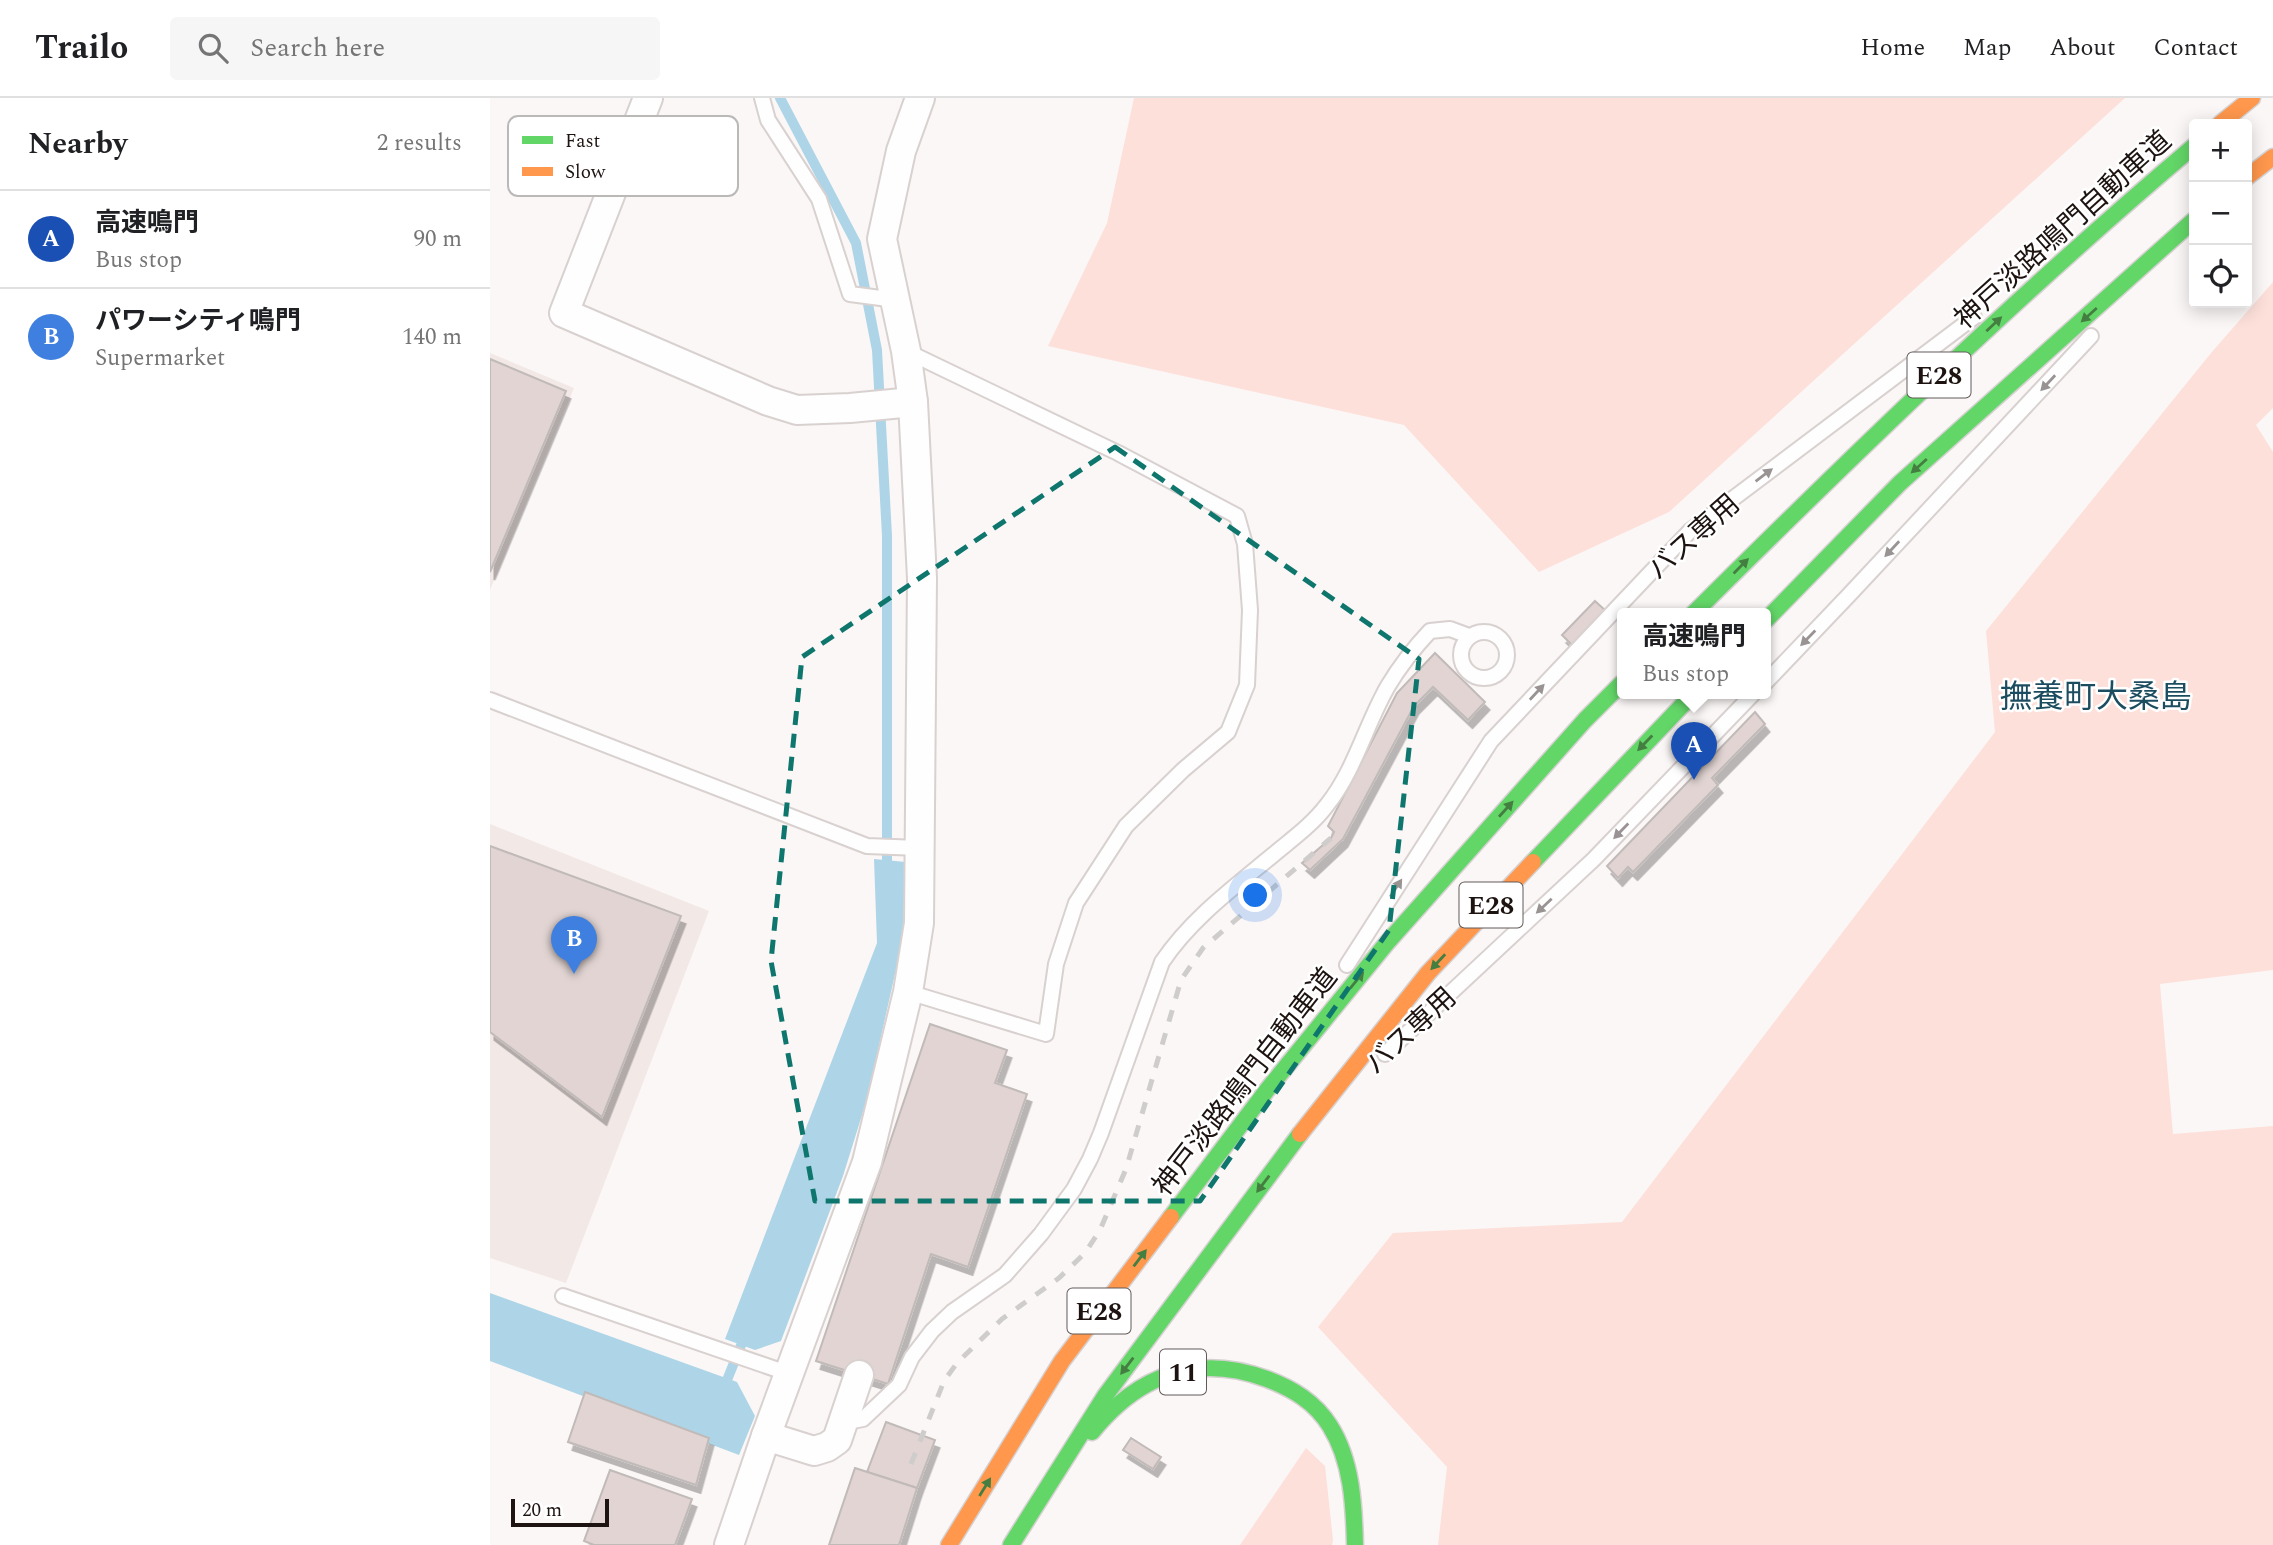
<!DOCTYPE html>
<meta charset="utf-8">
<style>
body{margin:0;font-family:Spectral,"Noto Sans JP",serif;background:#f6f6f6;color:#202124}
.controls{position:absolute;right:21px;top:21px;display:grid;overflow:hidden;border-radius:7px;box-shadow:0 4px 18px #0003}
.controls button{width:63px;height:63px;display:grid;place-items:center;padding:0;border:0;border-bottom:2px solid #e0e0e0;background:#fff;color:#202124;font:35px sans-serif}
.scale{position:absolute;left:21px;bottom:18px;width:98px;box-sizing:border-box;padding-left:7px;border:4px solid #1d1311;border-top:0;font-size:19px;line-height:24px;white-space:nowrap;color:#1d1311;-webkit-text-stroke:5px #fff;paint-order:stroke}
.you{position:absolute;left:766px;top:798px;width:24px;height:24px;margin:-18px;border:5px solid #fff;border-radius:50%;background:#1a73e8;box-shadow:0 0 0 10px #1a73e833}
.badge{display:grid;place-items:center;width:46px;height:46px;border-radius:50%;background:#b45309;color:#fff;font-size:23px;font-weight:700}
.pin{position:absolute;translate:-50% -58px;filter:drop-shadow(0 2px 4px #0008)}
.pin::after{content:'';position:absolute;top:37px;width:24px;height:21px;background:inherit;clip-path:polygon(0 0,100% 0,50% 100%)}
.popup{position:absolute;left:1127px;top:510px;width:154px;height:91px;box-sizing:border-box;display:grid;place-content:center;border-radius:7px;background:#fff;filter:drop-shadow(0 2px 5px #0005);font-size:23px;white-space:nowrap;color:#757577}
.popup b{font-size:26px;color:#202124}
.popup::after{content:'';position:absolute;left:50%;top:100%;margin-left:-14px;border:14px solid transparent;border-top-color:#fff}
.list{margin:0;padding:0;list-style:none}
h2{display:flex;justify-content:space-between;align-items:center;height:91px;margin:0;padding:0 28px;font-size:30px}
h2 small{font-size:23px;font-weight:400;color:#757577}
.list li{display:grid;grid-template-columns:46px 1fr auto;gap:21px;align-items:center;box-sizing:border-box;height:98px;padding:0 28px;border-top:2px solid #e0e0e0}
.list b{display:block;font-size:26px;white-space:nowrap}
.list p{margin:0;font-size:23px;white-space:nowrap;color:#757577}
.list em{font-size:23px;font-style:normal;color:#757577}
.icon{flex:none;width:38px;height:38px;fill:none;stroke:currentColor;stroke-width:2;stroke-linecap:round;stroke-linejoin:round}
.map{position:relative;flex:none;width:1783px;height:1447px;overflow:hidden}
header{display:flex;align-items:center;gap:42px;box-sizing:border-box;height:98px;padding:0 35px;background:#fff;border-bottom:2px solid #e0e0e0}
header strong{font-size:33px}
nav{display:flex;gap:38px;margin-inline-start:auto;font-size:24px}
.search{width:490px;height:63px;background:#f6f6f6;display:flex;align-items:center;gap:18px;box-sizing:border-box;padding:0 24px;border-radius:7px;color:#757577;font-size:26px}
main{display:flex}
aside{flex:1;background:#fff}
.map>svg:first-child{display:block}
.built{fill:#f2e8e6}
.green{fill:#fde0da}
.water{fill:#add5e7}
.lines{fill:none;stroke-linecap:round;stroke-linejoin:round}
.stream{stroke:#add5e7;stroke-width:10}
.building{fill:#e1d4d2;stroke:#c0bab8;stroke-width:2;filter:url(#shadow)}
.lane-casing{stroke:#d8d1d0;stroke-width:18}
.street-casing{stroke:#d8d1d0;stroke-width:32}
.fast-casing{stroke:#d5d1d1;stroke-width:19}
.slow-casing{stroke:#d5d1d1;stroke-width:19}
.lane{stroke:#fefefe;stroke-width:14}
.street{stroke:#fefefe;stroke-width:28}
.fast{stroke:#63d668;stroke-width:16}
.slow{stroke:#ff974d;stroke-width:16}
.rail{stroke:#cfcdcc;stroke-width:5;stroke-dasharray:12 12;stroke-linecap:butt}
.oneway{fill:#447e41}
.oneway2{fill:#999493}
.marked{fill:none;stroke:#0f766e;stroke-width:5;stroke-dasharray:14 9;stroke-linejoin:round}
.labels{text-anchor:middle;stroke-width:5;stroke-linejoin:round;paint-order:stroke}
.shield{fill:#fff;stroke:#615a58;stroke-width:2}
.shield-label{font-size:26px;font-weight:bold;fill:#1d1311}
.street-label{font-size:28px;fill:#1d1311;stroke:#fff}
.quarter-label{font-size:32px;fill:#1c4c5f;stroke:#fff}
.key{fill:#fff;stroke:#bbb8b8;stroke-width:2}
.key-label{font-size:19px;fill:#1d1311}
</style>
<header>
<strong>Trailo</strong>
<div class="search"><svg class="icon" aria-label="search" viewBox="0 0 24 24"><circle cx="10" cy="10" r="6"/><path d="M15 15l6 6"/></svg>Search here</div>
<nav><a>Home</a><a>Map</a><a>About</a><a>Contact</a></nav>
</header>
<main>
<aside>
<h2>Nearby<small>2 results</small></h2>
<ul class="list">
<li><span class="badge" style="background:#1a4fb4">A</span><div><b>高速鳴門</b><p>Bus stop</p></div><em>90 m</em></li>
<li><span class="badge" style="background:#3f7fe0">B</span><div><b>パワーシティ鳴門</b><p>Supermarket</p></div><em>140 m</em></li>
</ul>
</aside>
<div class="map">
<svg width="1783" height="1447" viewBox="0 0 1783 1447">
<defs>
<filter id="shadow"><feDropShadow dx="4.5" dy="8" stdDeviation="0" flood-color="#0004"/></filter>
</defs>
<rect width="100%" height="100%" fill="#fbf7f6"/>
<g class="built">
<polygon points="0,255 84,290 0,492"/>
<polygon points="0,726 219,813 76,1185 0,1160"/>
</g>
<g class="green">
<polygon points="644,0 1635,0 1179,414 1049,474 914,327 558,248 617,125"/>
<polygon points="1783,184 1783,310 1766,327 1783,354 1783,872 1670,886 1683,1036 1783,1028 1783,1447 948,1447 957,1369 828,1229 903,1135 1132,1124 1505,634 1496,533 1721,255"/>
<polygon points="816,1350 835,1368 843,1442 842,1447 750,1447"/>
</g>
<g class="water">
<polygon points="384,761 416,764 414,836 377,1001 353,1078 291,1243 265,1252 235,1241 387,845"/>
<polygon points="0,1195 247,1284 265,1318 249,1357 0,1263"/>
</g>
<g class="lines">
<g class="stream">
<polyline points="290,0 366,145 387,252 397,438 397,773"/>
<polyline points="233,1292 256,1235"/>
</g>
</g>
<g class="building">
<polygon points="0,261 76,293 0,474"/>
<polygon points="1105,503 1116,513 1082,547 1072,537"/>
<polygon points="945,555 995,604 978,622 943,589 924,608 853,741 820,772 812,765 841,740 844,734 838,728 907,595"/>
<polygon points="1265,614 1275,626 1222,680 1228,687 1143,774 1138,769 1128,780 1117,768"/>
<polygon points="0,748 191,818 112,1019 0,934"/>
<polygon points="440,926 517,952 505,985 537,996 478,1169 441,1156 398,1286 326,1263"/>
<polygon points="95,1294 219,1340 206,1387 78,1344"/>
<polygon points="396,1324 445,1342 427,1390 377,1374"/>
<polygon points="641,1340 671,1359 663,1371 633,1352"/>
<polygon points="365,1370 427,1390 409,1447 339,1447"/>
<polygon points="120,1372 202,1401 185,1447 104,1447 94,1443"/>
</g>
<g class="lines">
<g class="lane-casing">
<g id="lane">
<polyline points="272,0 278,22 329,101 360,196 406,202"/>
<polyline points="416,253 628,355 747,418 755,446 760,512 757,587 738,634 693,672 636,728 586,805 566,866 556,936 418,894"/>
<circle cx="994" cy="557" r="23"/>
<polyline points="1276,584 1359,497 1601,238"/>
<polyline points="0,602 377,748 430,750"/>
<polyline points="857,867 1001,643 1200,433 1484,219"/>
<polyline points="895,956 1104,761 1263,596"/>
<polyline points="73,1198 300,1276"/>
<path d="M352,1325L373,1321L409,1287L422,1259L442,1233L462,1214L515,1177L551,1136L584,1091L600,1061L611,1035L672,864C701,821 743,790 783,757C802,741 822,727 837,707C865,672 876,626 898,588C910,568 924,550 940,533L960,531L979,538"/>
</g>
</g>
<g class="street-casing">
<g id="street">
<polyline points="158,0 74,215 278,303 307,312 360,310 423,304"/>
<polyline points="276,1338 324,1353 337,1349 347,1342 369,1277"/>
<polyline points="239,1447 276,1338 377,1064 418,894 429,825 432,480 423,304 416,253 392,141 411,53 430,0"/>
</g>
</g>
<g class="fast-casing">
<g id="fast">
<path d="M1203,516C1365,355 1529,196 1704,48"/>
<polyline points="1276,522 1410,385 1704,122"/>
<polyline points="1043,764 1203,596"/>
<polyline points="681,1119 777,992 896,846 1095,622 1132,585"/>
<path d="M602,1334C648,1277 707,1255 777,1281C803,1291 825,1304 840,1328C862,1363 864,1407 865,1447"/>
<polyline points="521,1447 615,1298 810,1036"/>
</g>
</g>
<g class="slow-casing">
<g id="slow">
<polyline points="1730,26 1762,0"/>
<polyline points="1757,79 1783,59"/>
<polyline points="810,1036 938,875 1043,764"/>
<polyline points="459,1447 572,1263 681,1119"/>
</g>
</g>
<use href="#lane" class="lane"/>
<use href="#street" class="street"/>
<use href="#fast" class="fast"/>
<use href="#slow" class="slow"/>
<polyline class="rail" points="421,1366 454,1283 467,1265 512,1221 569,1180 595,1155 610,1132 636,1071 691,882 713,850 841,740"/>
</g>
<defs><path id="oneway-solid" d="M-6-.8H1V-3.2L6.5 0L1 3.2V.8H-6Z" transform="scale(1.75)"/></defs>
<g class="oneway">
<use href="#oneway-solid" transform="translate(1599 217) rotate(138)"/>
<use href="#oneway-solid" transform="translate(1504 226) rotate(-43)"/>
<use href="#oneway-solid" transform="translate(1429 368) rotate(138)"/>
<use href="#oneway-solid" transform="translate(1251 468) rotate(-45)"/>
<use href="#oneway-solid" transform="translate(1155 645) rotate(134)"/>
<use href="#oneway-solid" transform="translate(1016 711) rotate(-48)"/>
<use href="#oneway-solid" transform="translate(948 864) rotate(133)"/>
<use href="#oneway-solid" transform="translate(867 882) rotate(-51)"/>
<use href="#oneway-solid" transform="translate(773 1086) rotate(127)"/>
<use href="#oneway-solid" transform="translate(650 1160) rotate(-53)"/>
<use href="#oneway-solid" transform="translate(637 1268) rotate(127)"/>
<use href="#oneway-solid" transform="translate(495 1389) rotate(-58)"/>
</g>
<g class="oneway2">
<use href="#oneway-solid" transform="translate(1558 285) rotate(133)"/>
<use href="#oneway-solid" transform="translate(1274 377) rotate(-37)"/>
<use href="#oneway-solid" transform="translate(1402 451) rotate(133)"/>
<use href="#oneway-solid" transform="translate(1318 540) rotate(134)"/>
<use href="#oneway-solid" transform="translate(1047 594) rotate(-47)"/>
<use href="#oneway-solid" transform="translate(1131 733) rotate(134)"/>
<use href="#oneway-solid" transform="translate(906 790) rotate(-57)"/>
<use href="#oneway-solid" transform="translate(1054 808) rotate(137)"/>
</g>
<path class="marked" d="M625,349L929,561L899,832L710,1103H325L281,863L312,559Z"/>
<g class="labels">
<g class="shield">
<rect x="1417.5" y="254.5" width="63" height="45" rx="5"/>
<rect x="969.5" y="784.5" width="63" height="45" rx="5"/>
<rect x="577.5" y="1190.5" width="63" height="45" rx="5"/>
<rect x="670" y="1251.5" width="46" height="45" rx="5"/>
</g>
<g class="shield-label">
<text x="1449" y="286">E28</text>
<text x="1001" y="816">E28</text>
<text x="609" y="1222">E28</text>
<text x="693" y="1283">11</text>
</g>
<g class="street-label">
<text transform="translate(1572 131) rotate(-42)" y="10">神戸淡路鳴門自動車道</text>
<text transform="translate(1203 438) rotate(-42)" y="10">バス専用</text>
<text transform="translate(920 932) rotate(-43)" y="10">バス専用</text>
<text transform="translate(754 983) rotate(-52)" y="10">神戸淡路鳴門自動車道</text>
</g>
<g class="quarter-label">
<text x="1606" y="609">撫養町大桑島</text>
</g>
</g>
<rect x="18" y="18" width="230" height="80" rx="10" class="key"/>
<rect x="32" y="38" width="31" height="8" fill="#63d668"/>
<rect x="32" y="69" width="31" height="9" fill="#ff974d"/>
<g class="key-label">
<text x="75" y="49">Fast</text>
<text x="75" y="80">Slow</text>
</g>
</svg>
<div class="controls">
<button>+</button>
<button>−</button>
<button><svg class="icon" aria-label="locate" viewBox="0 0 24 24"><circle cx="12" cy="12" r="6"/><path d="M12 2v4M12 18v4M2 12h4M18 12h4"/></svg></button>
</div>
<div class="scale">20 m</div>
<div class="you"></div>
<div class="pin badge" style="left:1204px;top:682px;background:#1a4fb4">A</div>
<div class="popup"><b>高速鳴門</b>Bus stop</div>
<div class="pin badge" style="left:84px;top:876px;background:#3f7fe0">B</div>
</div>
</main>
